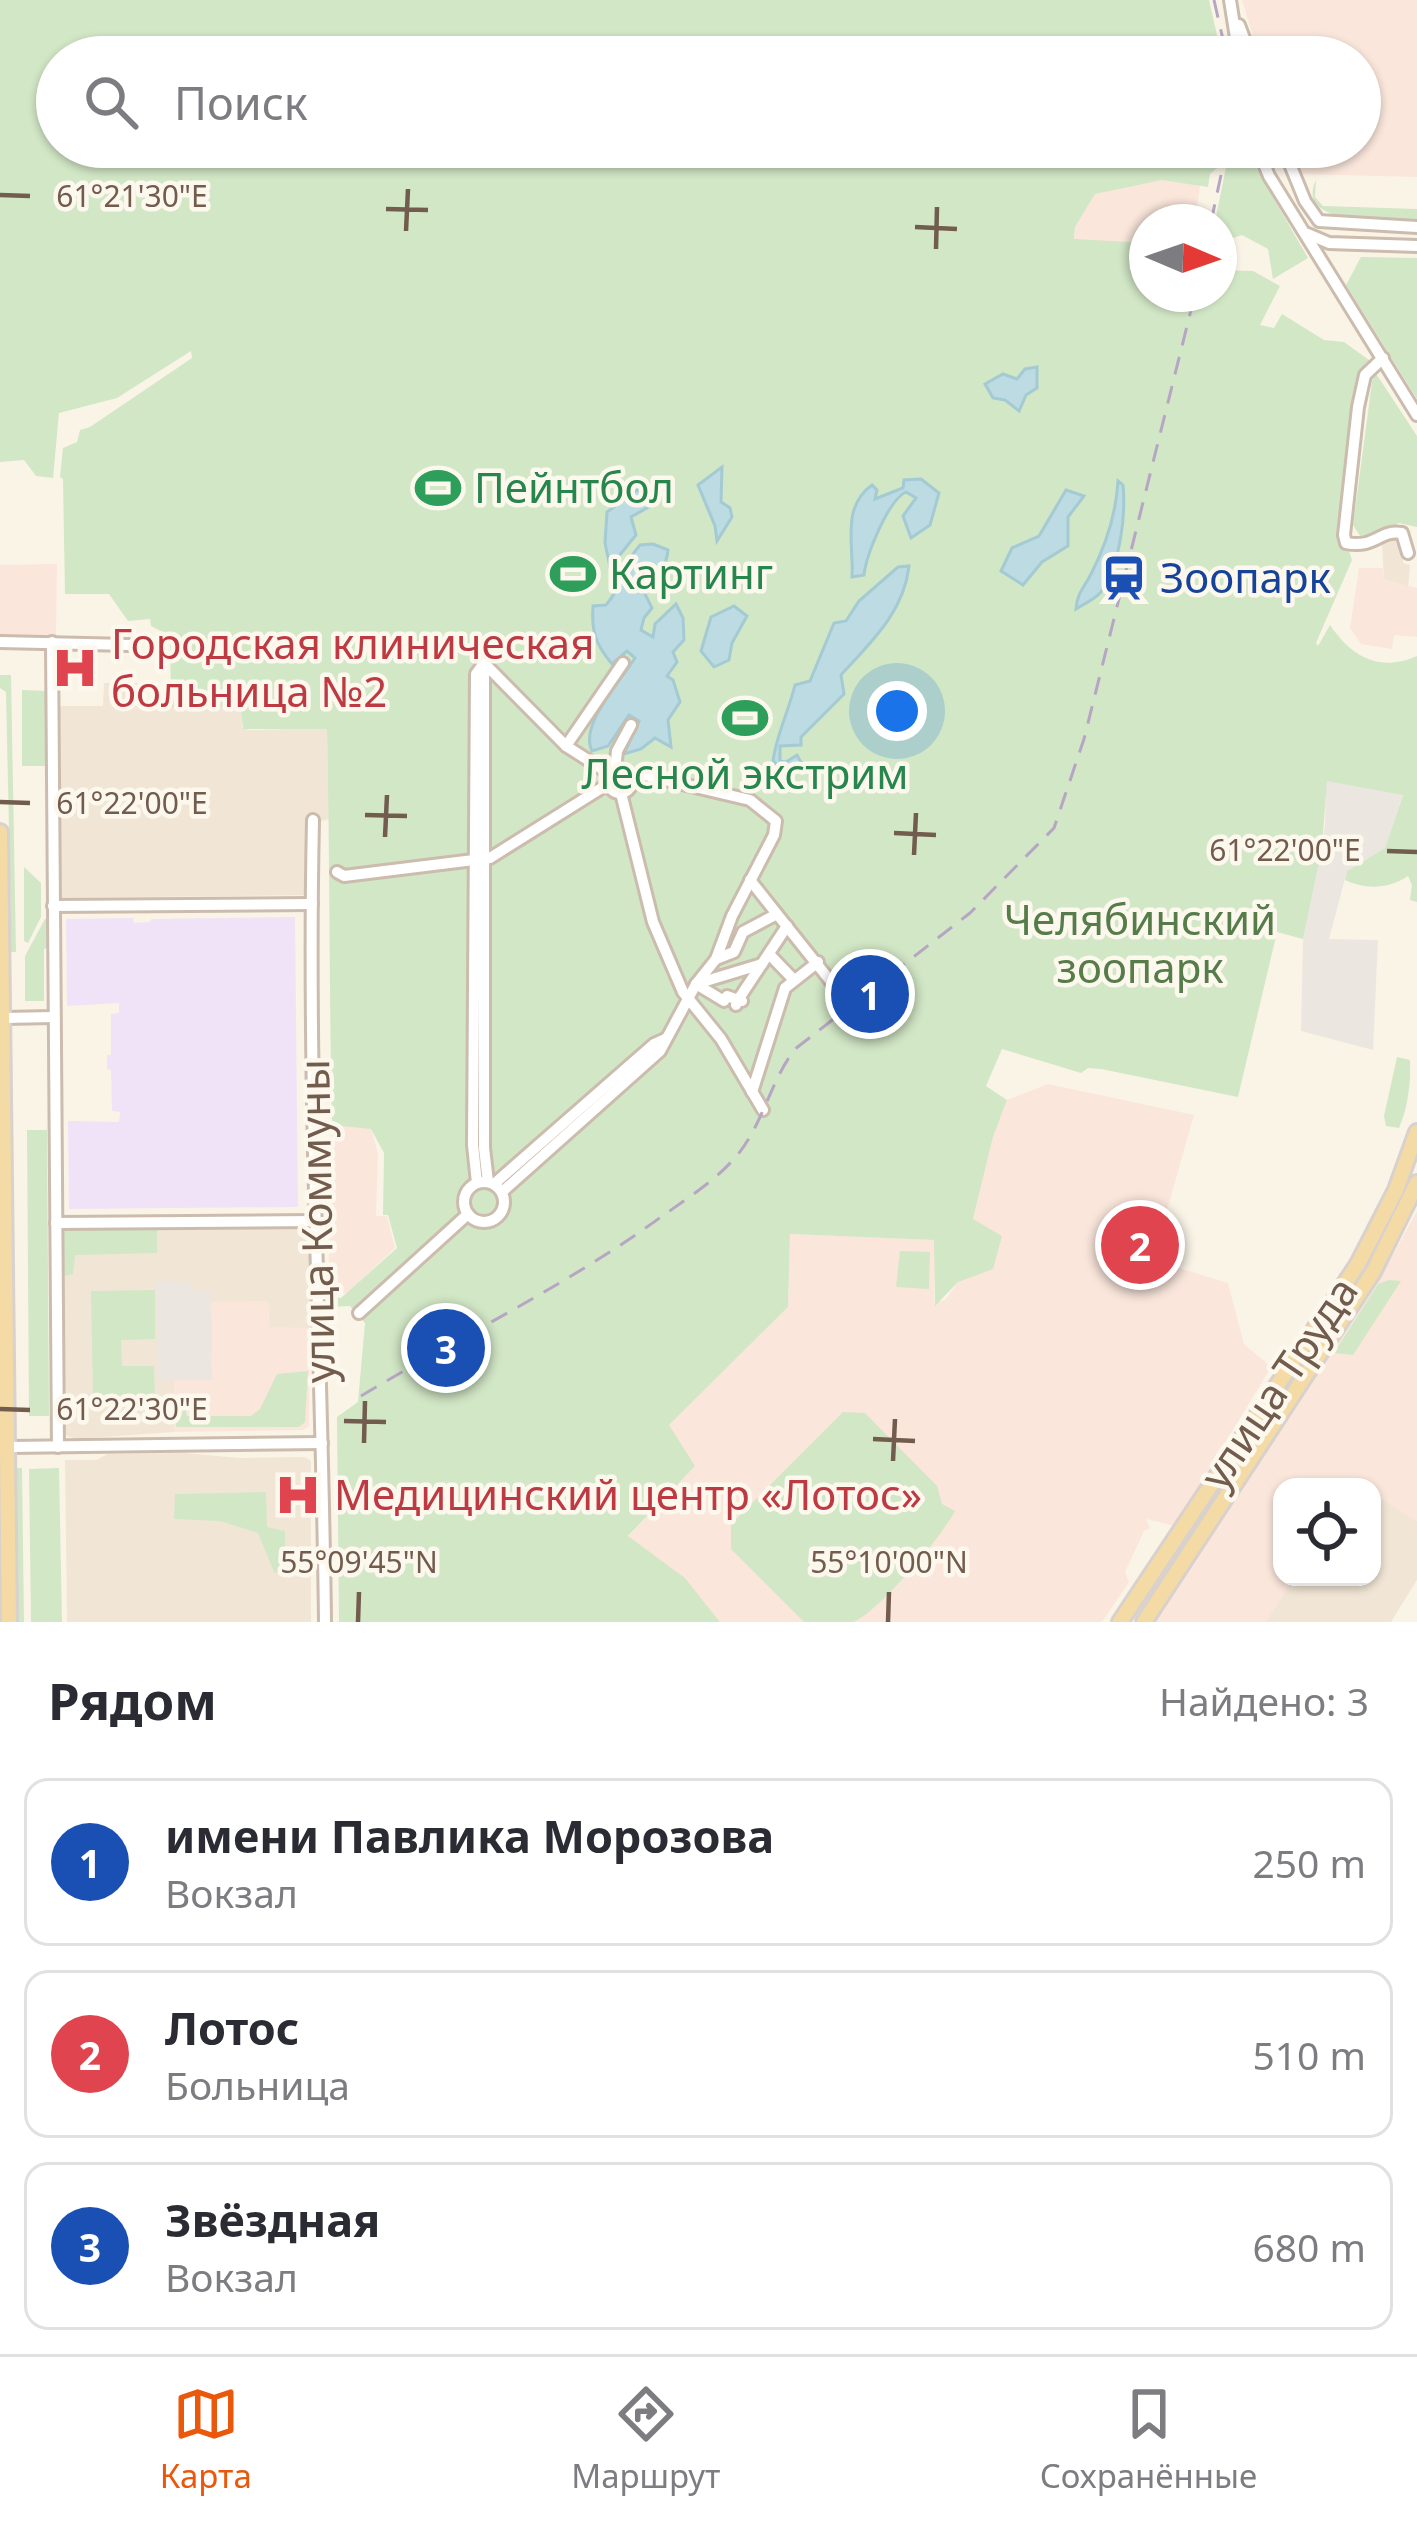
<!DOCTYPE html>
<html lang="ru">
<meta charset="utf-8">
<style>
body{margin:0;font-family:"Noto Sans",sans-serif;background:#f7f7f7;color:#2b2b33}
.controls{position:absolute;right:36px;bottom:36px;display:grid;overflow:hidden;border-radius:24px;box-shadow:0 3px 9px #0004}
.controls button{width:108px;height:108px;display:grid;place-items:center;padding:0;border:0;border-bottom:3px solid #e1e1e2;background:#fff;color:#2b2b33;font:60px sans-serif}
.compass{position:absolute;left:1129px;top:204px;width:108px;height:108px;border-radius:50%;background:#fff;box-shadow:0 3px 9px #0004;rotate:92deg}
.you{position:absolute;left:897px;top:711px;width:42px;height:42px;margin:-30px;border:9px solid #fff;border-radius:50%;background:#1a73e8;box-shadow:0 0 0 18px #1a73e833}
.badge{display:grid;place-items:center;width:78px;height:78px;border-radius:50%;background:#ea580c;color:#fff;font-size:39px;font-weight:700}
.pin{position:absolute;translate:-50% -50%;border:6px solid #fff;box-shadow:0 3px 12px #0006}
.list{margin:0;padding:0;list-style:none}
h2{display:flex;justify-content:space-between;align-items:center;height:156px;margin:0;padding:0 48px;font-size:51px}
h2 small{font-size:39px;font-weight:400;color:#7c7c81}
.list li{display:grid;grid-template-columns:78px 1fr auto;gap:36px;align-items:center;box-sizing:border-box;height:168px;margin:0 24px 24px;padding:0 24px;border:3px solid #e1e1e2;border-radius:24px}
.list b{display:block;font-size:45px;white-space:nowrap}
.list p{margin:0;font-size:39px;white-space:nowrap;color:#7c7c81}
.list em{font-size:39px;font-style:normal;color:#7c7c81}
.icon{flex:none;width:66px;height:66px;fill:none;stroke:currentColor;stroke-width:2;stroke-linecap:round;stroke-linejoin:round}
.map{position:relative;flex:none;width:1417px;height:1622px;overflow:hidden}
.search{position:absolute;background:#fff;box-shadow:0 3px 9px #0004;left:36px;right:36px;top:36px;height:132px;display:flex;align-items:center;gap:30px;box-sizing:border-box;padding:0 42px;border-radius:66px;color:#7c7c81;font-size:45px}
.sheet{height:732px;background:#fff}
nav{display:flex;justify-content:space-around;align-items:center;box-sizing:border-box;height:168px;border-top:3px solid #e1e1e2;background:#fff;font-size:33px;color:#7c7c81}
nav a{display:grid;justify-items:center;gap:6px}
nav .on{color:#ea580c}
.map>svg:first-child{display:block}
.residential{fill:#f1e6d6}
.commercial{fill:#fae6db}
.industrial{fill:#ebe6e0}
.education{fill:#f0e3f7}
.green{fill:#d2e7c6}
.water{fill:#bddbe3;stroke:#a4cad3;stroke-width:3}
.lines{fill:none;stroke-linecap:round;stroke-linejoin:round}
.minor-casing{stroke:#cbbcae;stroke-width:16}
.major-casing{stroke:#d8d1cd;stroke-width:20}
.minor{stroke:#fff;stroke-width:10}
.major{stroke:#f4daa4;stroke-width:14}
.rail{stroke:#b7a6c3;stroke-width:3;stroke-dasharray:18 12;stroke-linecap:butt}
.ticks{fill:none;stroke:#725c4d;stroke-width:4.5}
.labels{text-anchor:middle;stroke-width:9;stroke-linejoin:round;paint-order:stroke}
.leisure-label{font-size:42px;fill:#27864d;stroke:#fdf8ed;text-anchor:start}
.transit-label{font-size:42px;fill:#164399;stroke:#fdf8ed;text-anchor:start}
.health-label{font-size:42px;fill:#be3a42;stroke:#fdf8ed;text-anchor:start}
.park-label{font-size:42px;fill:#567c49;stroke:#fdf8ed}
.street-label{font-size:42px;fill:#725c4d;stroke:#fdf8ed}
.ticks-label{font-size:30px;text-anchor:middle;fill:#725c4d;stroke:#fdf8ed;stroke-width:9;stroke-linejoin:round;paint-order:stroke}
</style>
<div class="map">
<svg width="1417" height="1622" viewBox="0 0 1417 1622">
<rect width="100%" height="100%" fill="#faf4e7"/>
<g class="residential">
<polygon points="1391,536 1404,540 1403,563 1410,565 1408,588 1384,579 1382,544"/>
<polygon points="104,683 141,683 144,707 242,707 242,728 250,730 327,728 329,819 316,823 315,895 58,898 58,706 103,706"/>
<polygon points="304,1227 310,1238 310,1328 269,1328 268,1301 174,1381 174,1432 76,1439 67,1436 63,1427 61,1229"/>
<polygon points="185,1453 240,1458 305,1457 311,1461 311,1622 67,1622 65,1460 97,1460 107,1454"/>
<polygon points="1372,1493 1417,1521 1417,1580 1391,1622 1261,1622 1289,1577 1372,1577"/>
</g>
<g class="commercial">
<polygon points="1242,0 1417,0 1417,177 1298,174 1289,147 1360,147 1360,57 1259,57"/>
<polygon points="1203,164 1195,222 1147,222 1147,268 1074,247 1075,227 1095,194"/>
<polygon points="57,564 56,635 0,635 0,565"/>
<polygon points="1359,568 1383,568 1384,579 1417,588 1417,637 1394,635 1392,649 1361,644 1350,628"/>
<polygon points="1048,1084 1194,1115 1153,1260 1228,1283 1244,1344 1271,1367 1175,1526 1146,1519 1150,1528 1144,1531 1125,1572 1129,1582 1102,1622 720,1622 685,1578 628,1537 694,1466 667,1427 788,1307 790,1234 935,1240 934,1303 945,1300 958,1282 993,1137 1007,1100"/>
<polygon points="332,1125 371,1128 378,1154 376,1216 387,1216 395,1248 347,1293 328,1294"/>
<polygon points="1417,1211 1417,1521 1372,1493 1372,1487 1357,1483 1354,1487 1282,1487 1282,1577 1295,1577 1266,1622 1155,1622 1375,1288"/>
<polygon points="268,1301 269,1327 310,1328 309,1426 303,1430 174,1432 174,1380 212,1379 211,1302"/>
</g>
<g class="industrial">
<polygon points="1326,780 1403,794 1385,848 1347,871 1329,939 1378,940 1373,1050 1301,1031 1303,939 1325,826"/>
<polygon points="190,1281 191,1291 211,1291 212,1380 158,1380 156,1282"/>
</g>
<polygon class="education" points="295,917 298,1207 69,1209 68,1121 119,1122 120,1112 112,1111 111,1070 107,1069 107,1055 111,1055 111,1014 119,1013 119,1003 67,1006 66,919 133,918 134,923 150,922 151,919"/>
<g class="green">
<path d="M0,0H1209L1222,57H57V147H1224L1223,163L1210,174L1208,187L1162,180L1095,194L1075,227L1074,239L1147,243V294H1219V270L1253,271L1280,286L1260,325L1274,328L1282,314L1324,340L1344,342L1369,360L1348,548L1352,560L1316,643L1318,646L1330,625C1351,656 1379,673 1417,656V902L1410,900L1412,885L1408,876C1389,889 1366,890 1345,880L1347,871L1385,848L1403,795L1327,781L1322,847L1303,939L1277,932L1238,1097L1101,1069L1088,1068L1081,1073L1002,1049L986,1086L1007,1100L993,1137L973,1219L1002,1236L993,1269L958,1282L935,1306L934,1240L790,1234L788,1307L669,1425L695,1466L628,1536L685,1578L720,1622H339L337,1417L358,1402L365,1323L350,1306L332,1307L333,1298H341L397,1248L388,1215H383L384,1153L371,1129L332,1125C329,993 330,861 327,729H243L241,707H167L171,701L170,636L151,626L150,619L128,621L109,594H65L63,479L60,477L63,448L77,442L80,430L90,427L192,358L191,351L117,398L59,413L53,478L36,476L24,460L0,462Z"/>
<polygon points="1230,147 1249,147 1251,159 1308,258 1273,279 1268,249 1242,235 1233,238 1219,233 1219,222 1215,222"/>
<path d="M1316,180L1315,197L1323,206L1417,209V220C1392,219 1293,228 1316,180Z"/>
<polygon points="1361,257 1417,258 1417,399 1346,285"/>
<polygon points="1373,375 1377,375 1417,436 1417,527 1399,523 1373,537 1360,536 1353,525"/>
<polygon points="0,675 11,675 16,952 7,952 6,924 11,922 6,692 0,688"/>
<polygon points="22,690 47,691 48,766 22,766"/>
<polygon points="24,867 41,883 41,917 28,943 24,941"/>
<polygon points="45,919 49,919 49,947 44,949 44,1001 25,1001 25,956"/>
<path d="M1397,1057L1410,1060C1411,1083 1408,1107 1399,1128L1386,1126L1384,1116Z"/>
<polygon points="27,1130 47,1130 49,1416 29,1416"/>
<polygon points="62,1227 157,1227 157,1253 75,1255 73,1274 61,1277"/>
<polygon points="900,1251 930,1252 929,1289 896,1287"/>
<polygon points="1389,1280 1401,1281 1353,1355 1334,1353 1378,1284"/>
<polygon points="155,1290 155,1339 121,1340 122,1366 154,1366 155,1399 93,1400 91,1291"/>
<polygon points="308,1371 305,1422 299,1427 176,1427 177,1399 183,1398 187,1416 251,1416 260,1409 277,1374"/>
<path d="M843,1412L865,1413L937,1486L942,1504L955,1511C942,1536 877,1614 853,1622C840,1622 818,1622 804,1622L731,1549V1524Z"/>
<polygon points="13,1468 22,1468 24,1622 16,1622"/>
<polygon points="59,1468 62,1622 31,1622 29,1469"/>
<polygon points="266,1492 267,1527 285,1531 285,1574 274,1572 258,1533 220,1521 174,1519 175,1494"/>
</g>
<g class="water">
<polygon points="1037,367 1037,388 1026,395 1019,411 1005,400 993,398 985,384 1003,374 1017,379 1025,369"/>
<polygon points="722,467 721,502 730,508 732,517 717,541 715,526 698,485"/>
<path d="M921,479L939,493L930,525L911,538L903,516L916,498L906,492C888,500 866,556 864,575L852,577C854,545 841,507 872,485L877,490L875,499L903,488L904,480Z"/>
<path d="M1118,481L1123,485C1126,516 1120,565 1101,592C1095,599 1084,604 1076,609C1077,593 1084,588 1091,574C1106,545 1116,514 1118,481Z"/>
<polygon points="637,490 648,492 654,504 631,517 636,535 610,567 605,543 607,512"/>
<polygon points="1066,490 1084,496 1068,517 1068,546 1042,562 1023,585 1001,571 1012,548 1039,536"/>
<path d="M653,544L668,550C666,571 657,575 639,582L652,608L644,618L641,630L653,637L655,624L676,604L683,618L684,640L673,652L677,662L667,676L673,680L680,702L668,720L671,747L655,738L641,749L624,754L639,721L629,715L608,746L592,751C579,725 620,682 635,658L627,651L612,664C596,645 591,632 593,606L606,605C623,586 622,565 640,545Z"/>
<path d="M909,566C904,612 871,642 841,675L844,694L801,737V745L780,746V761L786,762L797,755L802,764L789,775L773,761C776,736 789,710 795,685L810,681L834,623L846,621L859,601L898,567Z"/>
<polygon points="734,606 747,616 732,643 729,660 714,667 701,651 711,617"/>
</g>
<g class="lines">
<g class="minor-casing">
<g id="minor">
<polyline points="1230,0 1239,57"/>
<polyline points="1239,25 1251,57"/>
<polyline points="1257,147 1269,176 1417,415"/>
<polyline points="1283,147 1305,201 1319,221 1417,227"/>
<polyline points="1308,234 1329,243 1417,246"/>
<path d="M1383,358L1365,375L1358,407L1344,535L1346,543C1376,549 1379,529 1402,533L1408,553"/>
<polyline points="0,642 129,645"/>
<polyline points="52,642 58,1447"/>
<polyline points="484,663 566,746 610,774"/>
<polyline points="484,664 484,1148 488,1182"/>
<polyline points="566,746 623,663"/>
<circle cx="620" cy="781" r="12"/>
<polyline points="615,770 617,751 631,725"/>
<polyline points="621,793 653,922 683,992 721,1039 763,1110"/>
<path d="M313,820C307,1088 322,1355 325,1622"/>
<polyline points="337,872 344,876 490,858 608,784"/>
<polyline points="750,880 777,914"/>
<polyline points="53,906 312,904"/>
<polyline points="769,954 794,980"/>
<polyline points="716,959 734,952 743,932 777,914 840,993"/>
<polyline points="742,1001 738,1000 787,926"/>
<polyline points="736,1005 738,1000 727,996 724,1001 696,984 762,964"/>
<polyline points="4,1018 54,1017"/>
<polyline points="752,1092 785,988 818,962"/>
<circle cx="484" cy="1202" r="20"/>
<polyline points="477,1183 473,1145 476,674 484,663"/>
<polyline points="494,1184 654,1044 665,1039"/>
<polyline points="502,1192 660,1051 696,984 716,959 732,916 774,835 776,821 750,800 644,775 631,779"/>
<polyline points="56,1223 316,1221"/>
<polyline points="359,1313 468,1214"/>
<polyline points="9,1447 322,1443"/>
</g>
</g>
<g class="major-casing">
<g id="major">
<polyline points="0,832 9,1622"/>
<polyline points="1120,1622 1358,1264 1396,1190 1417,1132"/>
<polyline points="1144,1622 1373,1272 1417,1183"/>
</g>
</g>
<use href="#minor" class="minor"/>
<use href="#major" class="major"/>
<g class="rail">
<polyline points="1214,0 1227,57"/>
<polyline points="1211,222 1227,147"/>
<path d="M361,1396C461,1336 566,1286 661,1217C685,1200 712,1183 733,1160C762,1129 769,1083 795,1049L970,913L1054,828L1084,739L1195,294"/>
</g>
</g>
<path class="ticks" d="M0,195L30,196M386,209L428,210M915,227L957,229M406,231L408,189M936,249L937,207M0,802L30,803M365,815L407,816M894,833L936,835M385,837L387,795M1387,851L1417,852M914,855L916,813M0,1409L30,1410M344,1421L386,1422M873,1439L915,1441M364,1443L365,1401M893,1461L895,1419M358,1622L359,1592M888,1622L889,1592"/>
<defs>
<g id="stadium-bare" transform="scale(3.6)"><path d="M0-5a6.5 5 0 1 0 0 10a6.5 5 0 1 0 0-10ZM-3.5-1.8h7v3.6h-7Z" fill="#2e9e5b" stroke="#fdf8ed" stroke-width="2.5" paint-order="stroke"/></g>
<g id="station-bare" transform="scale(3.6)"><path d="M-3-6H3Q5-6 5-4V2Q5 4 3 4L4.5 6H3L1.5 4h-3L-3 6H-4.5L-3 4Q-5 4-5 2V-4Q-5-6-3-6ZM-3.5-4v3h7v-3ZM-3.5 1v1.5H-2V1ZM2 1v1.5H3.5V1Z" fill="#1a4fb4" stroke="#fdf8ed" stroke-width="2.5" paint-order="stroke"/></g>
<g id="hospital-bare" transform="scale(3.6)"><path d="M-5-5h3v3.5h4V-5h3V5h-3V1.5h-4V5h-3Z" fill="#e0444e" stroke="#fdf8ed" stroke-width="2.5" paint-order="stroke"/></g>
</defs>
<g fill-rule="evenodd">
<use href="#stadium-bare" x="438" y="488"/>
<use href="#stadium-bare" x="573" y="574"/>
<use href="#station-bare" x="1124" y="578"/>
<use href="#hospital-bare" x="75" y="668"/>
<use href="#stadium-bare" x="745" y="718"/>
<use href="#hospital-bare" x="298" y="1495"/>
</g>
<g class="labels">
<g class="leisure-label">
<text x="474" y="503">Пейнтбол</text>
<text x="609" y="589">Картинг</text>
<text x="745" y="789" text-anchor="middle">Лесной экстрим</text>
</g>
<g class="transit-label">
<text x="1160" y="593">Зоопарк</text>
</g>
<g class="health-label">
<text x="111" y="659">Городская клиническая<tspan x="111" dy="48">больница №2</tspan></text>
<text x="334" y="1510">Медицинский центр «Лотос»</text>
</g>
<g class="park-label">
<text x="1140" y="935">Челябинский<tspan x="1140" dy="48">зоопарк</tspan></text>
</g>
<g class="street-label">
<text transform="translate(317 1221) rotate(-91)" y="15">улица Коммуны</text>
<text transform="translate(1279 1383) rotate(-56)" y="15">улица Труда</text>
</g>
</g>
<g class="ticks-label">
<text x="132" y="207">61°21'30"E</text>
<text x="132" y="814">61°22'00"E</text>
<text x="1285" y="861">61°22'00"E</text>
<text x="132" y="1420">61°22'30"E</text>
<text x="359" y="1573">55°09'45"N</text>
<text x="889" y="1573">55°10'00"N</text>
</g>
</svg>
<div class="controls">
<button><svg class="icon" aria-label="locate" viewBox="0 0 24 24"><circle cx="12" cy="12" r="6"/><path d="M12 2v4M12 18v4M2 12h4M18 12h4"/></svg></button>
</div>
<svg class="compass" viewBox="-18 -18 36 36"><path d="M0-13l5 13h-10z" fill="#e53935"/><path d="M0 13l5-13h-10z" fill="#7c7c81"/></svg>
<div class="you"></div>
<div class="pin badge" style="left:870px;top:994px;background:#1a4fb4">1</div>
<div class="pin badge" style="left:1140px;top:1245px;background:#e0444e">2</div>
<div class="pin badge" style="left:446px;top:1348px;background:#1a4fb4">3</div>
<div class="search"><svg class="icon" aria-label="search" viewBox="0 0 24 24"><circle cx="10" cy="10" r="6"/><path d="M15 15l6 6"/></svg>Поиск</div>
</div>
<section class="sheet">
<h2>Рядом<small>Найдено: 3</small></h2>
<ul class="list">
<li><span class="badge" style="background:#1a4fb4">1</span><div><b>имени Павлика Морозова</b><p>Вокзал</p></div><em>250 m</em></li>
<li><span class="badge" style="background:#e0444e">2</span><div><b>Лотос</b><p>Больница</p></div><em>510 m</em></li>
<li><span class="badge" style="background:#1a4fb4">3</span><div><b>Звёздная</b><p>Вокзал</p></div><em>680 m</em></li>
</ul>
</section>
<nav>
<a class="on"><svg class="icon" aria-label="map" viewBox="0 0 24 24"><path d="M3 6l6-2 6 2 6-2v14l-6 2-6-2-6 2zM9 4v14M15 6v14"/></svg>Карта</a>
<a><svg class="icon" aria-label="directions" viewBox="0 0 24 24"><path d="M12 3l9 9-9 9-9-9zM9 14v-3h6M13 9l2 2-2 2"/></svg>Маршрут</a>
<a><svg class="icon" aria-label="saved" viewBox="0 0 24 24"><path d="M7 4h10v16l-5-4-5 4z"/></svg>Сохранённые</a>
</nav>
